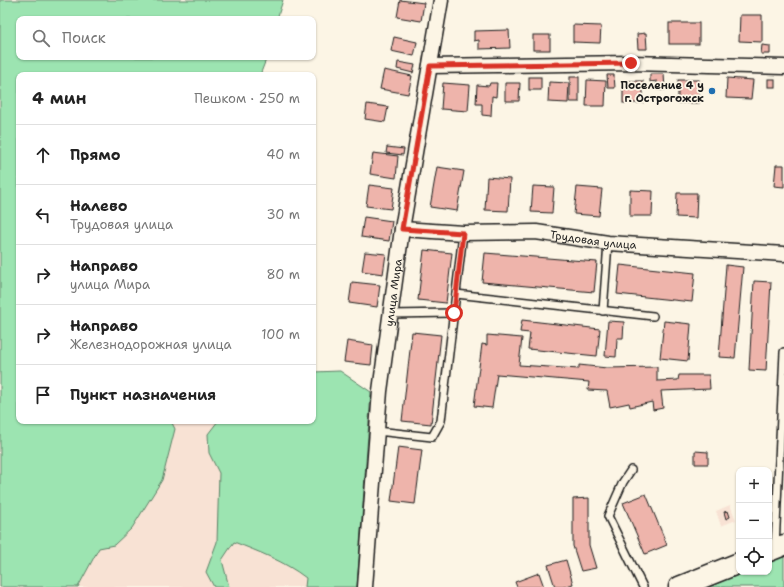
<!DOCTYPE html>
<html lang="ru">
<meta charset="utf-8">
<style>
body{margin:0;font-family:"Shantell Sans",sans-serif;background:#f2f2f2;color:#222}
.controls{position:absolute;right:12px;bottom:12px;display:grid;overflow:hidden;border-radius:8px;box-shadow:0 1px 3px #0004}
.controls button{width:36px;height:36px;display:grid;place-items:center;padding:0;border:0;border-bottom:1px solid #e0e0e0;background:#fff;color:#222;font:20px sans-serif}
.stop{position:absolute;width:12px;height:12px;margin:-9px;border:3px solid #d93025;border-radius:50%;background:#fff}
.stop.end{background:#d93025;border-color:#fff;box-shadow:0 1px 4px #0008}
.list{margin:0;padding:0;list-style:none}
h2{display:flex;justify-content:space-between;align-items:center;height:52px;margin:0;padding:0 16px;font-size:17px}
h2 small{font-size:13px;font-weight:400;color:#767676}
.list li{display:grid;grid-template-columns:26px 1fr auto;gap:12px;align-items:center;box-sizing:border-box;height:60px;padding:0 16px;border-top:1px solid #e0e0e0}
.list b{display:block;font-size:15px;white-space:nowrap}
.list p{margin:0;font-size:13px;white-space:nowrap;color:#767676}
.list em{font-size:13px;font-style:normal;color:#767676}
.icon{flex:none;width:22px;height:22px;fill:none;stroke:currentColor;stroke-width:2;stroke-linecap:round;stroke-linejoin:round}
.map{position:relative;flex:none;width:784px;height:587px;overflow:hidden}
.search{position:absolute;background:#fff;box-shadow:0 1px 3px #0004;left:16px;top:16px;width:300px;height:44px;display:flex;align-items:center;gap:10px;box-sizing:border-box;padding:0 14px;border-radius:8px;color:#767676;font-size:15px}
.panel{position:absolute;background:#fff;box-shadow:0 1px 3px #0004;left:16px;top:72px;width:300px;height:352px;border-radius:8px}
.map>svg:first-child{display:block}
.built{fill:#f8e2d4}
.green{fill:#9ce4b1;stroke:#5c8066}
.building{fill:#eeb4ab;stroke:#1c1c1c}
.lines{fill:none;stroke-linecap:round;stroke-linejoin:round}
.service-casing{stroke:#1c1c1c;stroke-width:10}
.minor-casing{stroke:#1c1c1c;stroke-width:17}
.secondary-casing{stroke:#1c1c1c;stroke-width:23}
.service{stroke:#fcf5e5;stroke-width:7}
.minor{stroke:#fcf5e5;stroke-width:14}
.secondary{stroke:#fcf5e5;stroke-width:20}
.route{stroke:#d93025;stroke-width:5}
.poi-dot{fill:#1f6fb2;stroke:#fcf5e5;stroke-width:1.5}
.labels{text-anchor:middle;stroke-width:3.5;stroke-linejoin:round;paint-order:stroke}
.poi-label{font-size:11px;font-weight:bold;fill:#1c1c1c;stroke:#fcf5e5;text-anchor:end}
.street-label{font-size:11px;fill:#1c1c1c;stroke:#fcf5e5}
</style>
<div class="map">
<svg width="784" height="587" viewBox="0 0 784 587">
<rect width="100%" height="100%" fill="#fcf5e5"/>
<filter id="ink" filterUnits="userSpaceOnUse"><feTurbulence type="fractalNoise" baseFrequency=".025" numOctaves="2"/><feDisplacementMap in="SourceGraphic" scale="8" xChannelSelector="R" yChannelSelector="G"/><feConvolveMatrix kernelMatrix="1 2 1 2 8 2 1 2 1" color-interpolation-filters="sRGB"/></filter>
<g filter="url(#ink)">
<g class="built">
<polygon points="148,421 313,421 357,587 51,587"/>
<polygon points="730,505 736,520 721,526 716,511"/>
</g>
<g class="green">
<polygon points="0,0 283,0 277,19 19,19 19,57 267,57 260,75 19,75 19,421 171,421 175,429 162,480 132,528 114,545 99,548 78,587 0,587"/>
<path d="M340,371L371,392L357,587H305L306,578C284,561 259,552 234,542L222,560L229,587H214L206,572L217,542L219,473L209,453L208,434L218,421H313V372Z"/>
<polygon points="784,554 784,587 709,587 743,572 769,572 769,561"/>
</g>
<g class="building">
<polygon points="400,0 424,3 421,21 397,17"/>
<polygon points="740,15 762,15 762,42 739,41"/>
<rect x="669" y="23" width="30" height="21"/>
<polygon points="573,25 601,26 600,43 573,42"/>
<polygon points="509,30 510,48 479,49 479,40 474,41 474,31"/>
<polygon points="646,33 647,49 638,49 637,34"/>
<rect x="533" y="35" width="17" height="15"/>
<polygon points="394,37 417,42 414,56 391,51"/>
<polygon points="762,45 770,46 770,54 761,54"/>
<polygon points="398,62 415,65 413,73 397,69"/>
<polygon points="384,70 412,76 408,94 380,89"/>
<polygon points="650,74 664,74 665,90 657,90 657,81 650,82"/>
<polygon points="607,75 614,75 615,88 608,88"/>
<rect x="529" y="77" width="12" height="13"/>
<rect x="570" y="77" width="9" height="25"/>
<polygon points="727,78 753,80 751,99 726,98"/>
<rect x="768" y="79" width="7" height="8"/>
<polygon points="587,80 606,81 605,106 586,106"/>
<rect x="678" y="80" width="21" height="23"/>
<rect x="623" y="81" width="20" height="22"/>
<polygon points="549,82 569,83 568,103 548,102"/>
<polygon points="443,83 470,85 468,111 441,109"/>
<polygon points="490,83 497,83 496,97 492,96 491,116 482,115 482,104 476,104 477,85 489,86"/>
<polygon points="505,83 520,83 519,101 505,101"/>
<polygon points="367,104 388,107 385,122 365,119"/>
<polygon points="387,147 404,149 403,155 386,153"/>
<polygon points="373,153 398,156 396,178 370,174"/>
<polygon points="776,165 784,165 784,187 774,186"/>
<polygon points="437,167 464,171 457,211 430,207"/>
<polygon points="487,177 510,179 508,211 485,210"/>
<polygon points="369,185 394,188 391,209 366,206"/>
<polygon points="533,186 554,187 552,213 531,212"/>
<polygon points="577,187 602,189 599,216 574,214"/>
<polygon points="630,190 653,191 652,216 630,216"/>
<polygon points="677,193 697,193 696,218 676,217"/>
<polygon points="364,217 392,221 389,241 361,237"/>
<polygon points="424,250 452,253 446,303 418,300"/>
<polygon points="365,252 386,254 383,274 362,271"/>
<polygon points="485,253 597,262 594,292 482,282"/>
<polygon points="620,265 695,273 692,302 617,294"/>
<polygon points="726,265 743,267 735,358 719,357"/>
<polygon points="754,281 771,282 766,371 749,370"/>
<polygon points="352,282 380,285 377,307 349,303"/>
<polygon points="522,320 600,329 597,356 528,349 530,333 520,332"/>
<polygon points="608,321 624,322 623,338 617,338 616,357 605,356"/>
<polygon points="664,321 691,324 688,361 660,358"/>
<polygon points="412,332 441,335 431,424 402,421"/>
<polygon points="487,335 522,338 519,365 579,369 579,365 607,368 657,367 657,381 678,380 679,375 709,375 710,389 661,391 663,408 653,410 652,402 630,407 629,403 610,407 607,391 588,390 589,382 497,374 492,408 474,406 482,344 487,345"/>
<polygon points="347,341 373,345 371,365 344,362"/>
<polygon points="398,447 422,450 415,504 391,501"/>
<polygon points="695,451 708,452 708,464 695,464"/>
<polygon points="646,494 667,545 645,554 623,503"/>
<polygon points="589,498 589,545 596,568 581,571 573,546 573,499"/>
<polygon points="728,511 730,517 726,519 724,512"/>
<polygon points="566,560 573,584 563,587 555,587 548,565"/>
<polygon points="539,573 544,587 517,587 515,582"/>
</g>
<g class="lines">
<g class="service-casing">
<g id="service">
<polyline points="456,294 653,316"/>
<polyline points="603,311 608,243"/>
<polyline points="391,314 453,313"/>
<polyline points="377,431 432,437 441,421 463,233"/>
<polyline points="631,470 623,482 608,516 643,587"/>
<polyline points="775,547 784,352"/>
</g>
</g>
<g class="minor-casing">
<g id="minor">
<polyline points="430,66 631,63 784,67"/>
<path id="s1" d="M402,229L463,233L536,232L608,243L784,254"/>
<path id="s2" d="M365,587L380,391L402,229L441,0"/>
</g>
</g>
<g class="secondary-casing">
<g id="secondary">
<polyline points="769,551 784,545"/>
<polyline points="679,587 739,563"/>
</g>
</g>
<use href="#service" class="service"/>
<use href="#minor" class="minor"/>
<use href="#secondary" class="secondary"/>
</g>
</g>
<g class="lines" filter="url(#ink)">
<polyline class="route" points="454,313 463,233 402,229 430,66 631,63"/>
</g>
<circle class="poi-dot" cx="712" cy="91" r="4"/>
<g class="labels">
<g class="poi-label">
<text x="704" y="89">Поселение 4 у<tspan x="704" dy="13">г. Острогожск</tspan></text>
</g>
<g class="street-label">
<text dy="4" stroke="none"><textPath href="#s1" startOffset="192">Трудовая улица</textPath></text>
<text dy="4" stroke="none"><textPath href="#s2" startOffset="296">улица Мира</textPath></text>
</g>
</g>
</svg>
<div class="controls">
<button>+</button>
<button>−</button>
<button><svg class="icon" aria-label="locate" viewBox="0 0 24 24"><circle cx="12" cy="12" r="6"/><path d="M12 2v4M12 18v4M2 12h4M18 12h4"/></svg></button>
</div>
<div class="stop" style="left:454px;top:313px"></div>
<div class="stop end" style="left:631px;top:63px"></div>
<div class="search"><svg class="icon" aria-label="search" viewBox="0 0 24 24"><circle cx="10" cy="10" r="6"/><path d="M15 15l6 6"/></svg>Поиск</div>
<section class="panel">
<h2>4 мин<small>Пешком · 250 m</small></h2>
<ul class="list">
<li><svg class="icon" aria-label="ahead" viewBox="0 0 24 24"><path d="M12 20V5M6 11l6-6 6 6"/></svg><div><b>Прямо</b></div><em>40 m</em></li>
<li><svg class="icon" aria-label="left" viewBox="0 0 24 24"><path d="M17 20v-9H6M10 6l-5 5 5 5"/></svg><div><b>Налево</b><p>Трудовая улица</p></div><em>30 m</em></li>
<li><svg class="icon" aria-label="right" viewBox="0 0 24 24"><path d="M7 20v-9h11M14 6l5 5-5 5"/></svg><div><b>Направо</b><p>улица Мира</p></div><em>80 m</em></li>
<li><svg class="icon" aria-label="right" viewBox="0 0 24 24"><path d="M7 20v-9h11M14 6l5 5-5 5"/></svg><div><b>Направо</b><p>Железнодорожная улица</p></div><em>100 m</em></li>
<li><svg class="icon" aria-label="arrive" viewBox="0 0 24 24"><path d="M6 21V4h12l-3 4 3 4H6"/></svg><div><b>Пункт назначения</b></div></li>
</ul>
</section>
</div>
